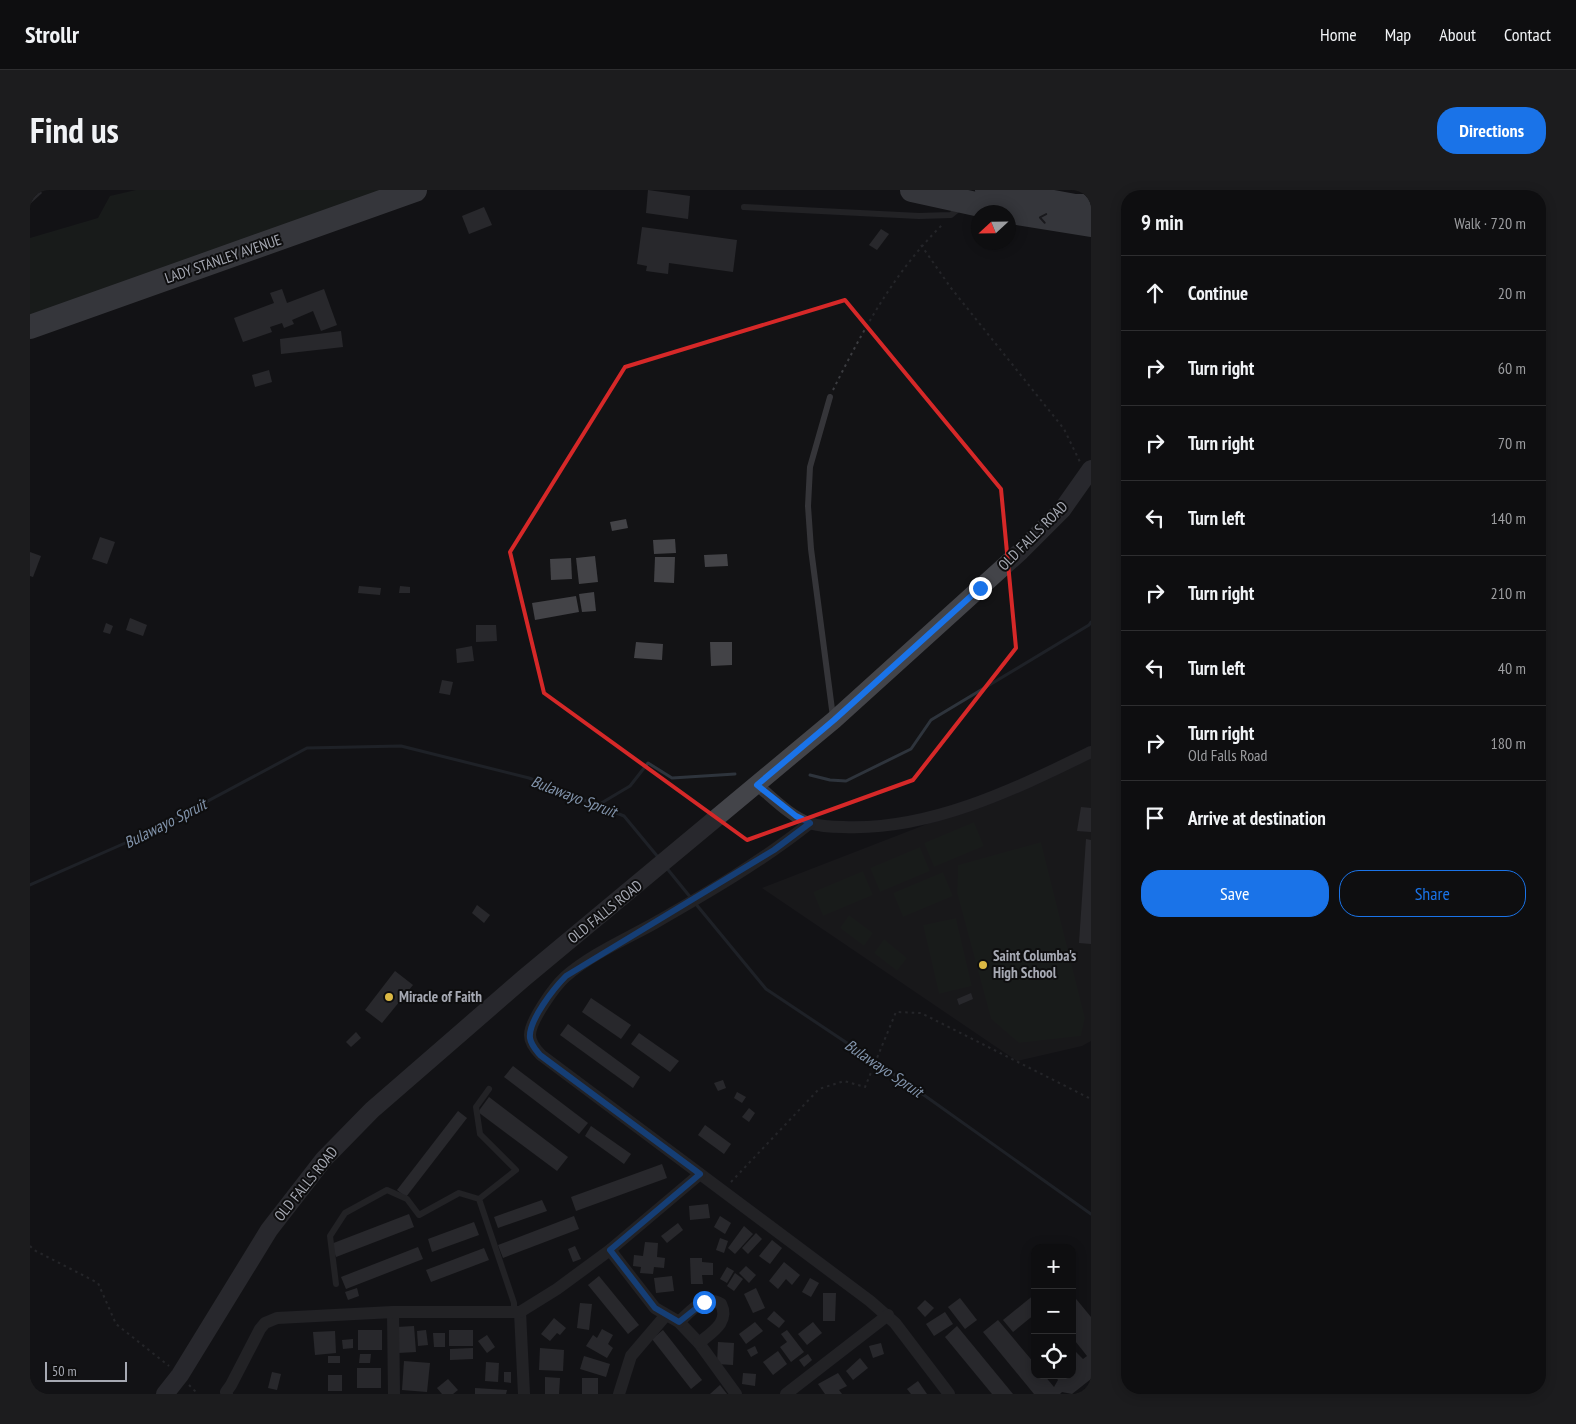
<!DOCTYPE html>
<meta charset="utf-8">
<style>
body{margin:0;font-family:"PT Sans Narrow",sans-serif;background:#1c1c1e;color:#f1f3f6}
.controls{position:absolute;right:15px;bottom:15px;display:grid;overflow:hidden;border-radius:10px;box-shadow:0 2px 12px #0003}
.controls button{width:45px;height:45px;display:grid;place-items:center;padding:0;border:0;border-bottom:1px solid #2e2e30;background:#0e0e10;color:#f1f3f6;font:25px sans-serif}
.compass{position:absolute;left:941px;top:15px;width:45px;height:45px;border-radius:50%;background:#0e0e10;box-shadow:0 2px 12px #0003;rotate:248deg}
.scale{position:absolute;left:15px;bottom:12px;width:82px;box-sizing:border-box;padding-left:5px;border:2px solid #a6a9b3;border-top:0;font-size:14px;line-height:18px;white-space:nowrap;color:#a6a9b3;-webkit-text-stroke:4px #0e0e0f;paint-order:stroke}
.stop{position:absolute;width:15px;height:15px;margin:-11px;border:4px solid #1a73e8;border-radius:50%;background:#fff}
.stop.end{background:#1a73e8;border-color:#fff;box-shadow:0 1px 5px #0008}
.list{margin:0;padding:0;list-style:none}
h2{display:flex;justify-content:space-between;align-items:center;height:65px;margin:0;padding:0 20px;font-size:21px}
h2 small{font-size:16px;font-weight:400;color:#9b9c9f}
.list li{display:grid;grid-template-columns:32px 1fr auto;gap:15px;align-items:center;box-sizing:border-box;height:75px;padding:0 20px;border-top:1px solid #2e2e30}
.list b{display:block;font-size:19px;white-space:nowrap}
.list p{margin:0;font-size:16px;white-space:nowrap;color:#9b9c9f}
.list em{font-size:16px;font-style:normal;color:#9b9c9f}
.actions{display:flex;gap:10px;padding:15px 20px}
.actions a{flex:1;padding:11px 0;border:1px solid #1a73e8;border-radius:20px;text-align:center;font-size:18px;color:#1a73e8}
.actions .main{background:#1a73e8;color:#fff}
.icon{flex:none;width:28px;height:28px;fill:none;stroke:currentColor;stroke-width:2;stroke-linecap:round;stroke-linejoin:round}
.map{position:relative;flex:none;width:1061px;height:1204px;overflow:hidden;border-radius:20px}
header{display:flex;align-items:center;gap:30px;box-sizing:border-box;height:70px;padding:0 25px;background:#0e0e10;border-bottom:1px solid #2e2e30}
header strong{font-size:24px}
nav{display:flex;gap:28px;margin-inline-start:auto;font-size:18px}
.intro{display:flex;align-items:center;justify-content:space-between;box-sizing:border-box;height:120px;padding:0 30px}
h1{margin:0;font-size:35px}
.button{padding:12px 22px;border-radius:20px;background:#1a73e8;color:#fff;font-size:18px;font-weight:700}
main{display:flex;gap:30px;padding:0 30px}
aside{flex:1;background:#0e0e10;border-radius:20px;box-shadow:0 2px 12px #0003}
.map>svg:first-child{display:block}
.built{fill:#201f21}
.green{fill:#202621}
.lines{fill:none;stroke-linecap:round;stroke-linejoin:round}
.stream{stroke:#2e343c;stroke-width:3}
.building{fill:#434347}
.path{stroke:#3b3c40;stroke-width:2;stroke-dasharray:2.5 4;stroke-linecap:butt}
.lane{stroke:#353539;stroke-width:6}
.street{stroke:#353539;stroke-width:12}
.secondary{stroke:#434449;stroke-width:18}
.highway{stroke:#616369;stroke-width:24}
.oneway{stroke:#232326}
.route{stroke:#1a73e8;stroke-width:6}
.marked{fill:none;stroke:#d62828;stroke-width:4;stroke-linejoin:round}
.poi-dot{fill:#dbb844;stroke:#0e0e0f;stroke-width:2}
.labels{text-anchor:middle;stroke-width:4;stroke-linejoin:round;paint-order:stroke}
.street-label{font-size:15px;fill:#a6a9b3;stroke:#0e0e0f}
.poi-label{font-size:15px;font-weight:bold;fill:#a6a9b3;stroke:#0e0e0f;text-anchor:start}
.water-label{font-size:16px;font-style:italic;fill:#8193ab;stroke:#0e0e0f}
</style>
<header>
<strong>Strollr</strong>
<nav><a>Home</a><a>Map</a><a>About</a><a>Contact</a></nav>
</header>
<div class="intro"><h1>Find us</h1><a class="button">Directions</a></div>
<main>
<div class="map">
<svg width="1061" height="1204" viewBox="0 0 1061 1204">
<rect width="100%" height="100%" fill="#131315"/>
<polygon class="built" points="1061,565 1061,851 1052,856 987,871 732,698 954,612"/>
<g class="green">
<polygon points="106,0 365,0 0,128 0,48 68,28 80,6"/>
<polygon points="944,632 954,656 904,677 894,653"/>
<polygon points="1011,652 1055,828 1051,846 989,853 961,829 927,703 928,675"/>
<polygon points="890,657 900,681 850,702 840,678"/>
<polygon points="833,681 843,705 793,726 783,702"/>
<polygon points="913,682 923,706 873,727 863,703"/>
<polygon points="819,725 843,743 834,756 810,738"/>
<polygon points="926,728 942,796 909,804 893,735"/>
<polygon points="854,749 877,768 867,781 844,763"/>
</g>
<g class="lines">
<g class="stream">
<polyline points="780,585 800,590 816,591 881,559 901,530 1059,435 1061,432"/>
<polyline points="568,615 600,596 618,573 642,588 705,584"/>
<polyline points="635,676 661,708"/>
<polyline points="0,695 118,643 277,558 371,556 499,588 594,626 628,667"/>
<polyline points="665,713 736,799 877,893 1061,1024"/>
</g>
</g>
<g class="building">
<polygon points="0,0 10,0 12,3 0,14"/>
<polygon points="618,0 660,6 658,29 616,23"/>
<polygon points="454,17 462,35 439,44 432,26"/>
<polygon points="612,37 707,50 703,82 639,73 638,84 616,81 617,76 607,74"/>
<polygon points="851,39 859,44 847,60 839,55"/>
<polygon points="252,99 257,113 294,99 307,135 291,141 283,121 262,130 264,134 254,138 252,133 240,137 242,142 213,152 204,128 244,113 240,103"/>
<polygon points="311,141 313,157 251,164 250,149"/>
<polygon points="239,180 242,192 225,197 222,185"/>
<polygon points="596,329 598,338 582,341 580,332"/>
<polygon points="70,347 85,352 77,374 62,369"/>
<polygon points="645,349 646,363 624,364 623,350"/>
<polygon points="0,362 11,366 3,387 0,386"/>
<polygon points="697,364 698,376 675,377 674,365"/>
<polygon points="565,366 568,392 549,394 546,368"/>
<polygon points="625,367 645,367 644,393 624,392"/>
<polygon points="541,368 542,389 521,390 520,369"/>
<polygon points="329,396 351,398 350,405 328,403"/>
<polygon points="370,396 380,397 380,403 369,403"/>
<polygon points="564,402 566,421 552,422 549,404"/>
<polygon points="546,406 549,422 505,430 502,413"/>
<polygon points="100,428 117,435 113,446 96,440"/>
<polygon points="76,433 83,436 80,444 73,442"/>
<polygon points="446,435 466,435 467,451 446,452"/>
<polygon points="606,452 633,454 632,470 604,468"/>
<polygon points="680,452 702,452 702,475 681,476"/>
<polygon points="442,456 444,471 427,473 426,459"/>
<polygon points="412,490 423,492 420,505 409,503"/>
<polygon points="1051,617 1061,618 1061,642 1047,641"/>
<polygon points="1056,649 1061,650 1061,754 1049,753"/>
<polygon points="447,715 460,725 454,733 442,723"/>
<polygon points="365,781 383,795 352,833 335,820"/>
<polygon points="941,803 943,809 929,815 927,809"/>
<polygon points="561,808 601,835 591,849 552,822"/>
<polygon points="538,834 610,887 603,898 530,845"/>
<polygon points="326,842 331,848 321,857 316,852"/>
<polygon points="609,843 649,871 640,882 601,854"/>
<polygon points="483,876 558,933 549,944 474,887"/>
<polygon points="693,890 696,898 688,901 684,893"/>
<polygon points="707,902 716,907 712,913 704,908"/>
<polygon points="459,907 538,967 527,981 448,922"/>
<polygon points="719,918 725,923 719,932 712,927"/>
<polygon points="428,921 437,928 376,1007 367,1000"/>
<polygon points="675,935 701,954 694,964 668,945"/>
<polygon points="561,936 601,964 594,974 555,946"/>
<polygon points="632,974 637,988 546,1021 541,1007"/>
<polygon points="512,1010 517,1021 468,1038 464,1027"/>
<polygon points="678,1014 680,1028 660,1030 659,1016"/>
<polygon points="379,1024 384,1037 306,1067 301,1054"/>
<polygon points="544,1026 549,1039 473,1068 468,1055"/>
<polygon points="690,1026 701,1033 695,1044 684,1037"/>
<polygon points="444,1032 449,1045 402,1062 398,1049"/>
<polygon points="648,1033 653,1040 637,1053 631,1046"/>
<polygon points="714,1036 723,1044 705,1064 698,1058"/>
<polygon points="726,1043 732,1049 718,1064 712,1058"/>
<polygon points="690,1048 698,1051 694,1063 686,1060"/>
<polygon points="742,1050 752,1058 740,1074 729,1066"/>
<polygon points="615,1052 628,1053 627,1067 635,1068 634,1078 624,1077 623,1084 610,1083 611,1077 603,1076 604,1065 613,1066"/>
<polygon points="545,1056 551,1069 543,1072 538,1059"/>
<polygon points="388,1057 393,1069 316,1099 311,1087"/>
<polygon points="454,1058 459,1070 401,1092 396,1080"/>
<polygon points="660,1068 672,1068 672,1072 683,1073 683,1085 672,1085 673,1094 661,1094"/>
<polygon points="754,1072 770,1085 762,1095 756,1089 748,1099 739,1091"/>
<polygon points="716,1076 726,1085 719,1093 709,1083"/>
<polygon points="697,1077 704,1081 697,1093 690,1089"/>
<polygon points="705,1083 713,1089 704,1101 697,1096"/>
<polygon points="569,1086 609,1135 598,1144 558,1095"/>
<polygon points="642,1086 644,1101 626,1103 624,1088"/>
<polygon points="780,1088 789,1093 781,1107 772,1102"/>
<polygon points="327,1098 329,1106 318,1110 315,1102"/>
<polygon points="726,1098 735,1118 723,1123 714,1104"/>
<polygon points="793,1103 806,1103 805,1131 793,1131"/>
<polygon points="1005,1104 1005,1124 983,1142 973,1130"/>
<polygon points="1042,1104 1061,1127 1061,1189 1042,1204 1032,1202 1030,1204 1004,1204 953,1142 968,1130 1005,1174 1005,1185 1014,1185 1024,1197 1028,1190 1024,1185 1042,1185 1042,1178 1046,1175 1042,1170 1042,1165 1046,1162 1053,1169 1057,1166 1042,1147"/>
<polygon points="930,1108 947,1130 935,1139 918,1117"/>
<polygon points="895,1110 904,1118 895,1127 887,1118"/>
<polygon points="550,1113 562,1114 559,1140 547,1138"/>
<polygon points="744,1121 755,1131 749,1138 737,1129"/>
<polygon points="915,1122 923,1134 904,1146 896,1134"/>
<polygon points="524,1128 536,1138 530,1145 527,1143 520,1151 511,1144"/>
<polygon points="725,1132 733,1141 716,1154 709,1144"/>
<polygon points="783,1132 792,1143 777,1155 768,1144"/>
<polygon points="384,1136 386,1162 368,1163 367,1137"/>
<polygon points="927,1136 983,1204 962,1204 915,1147"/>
<polygon points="572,1139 583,1145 578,1154 583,1158 577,1168 556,1156 563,1145 567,1148"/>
<rect x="328" y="1140" width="24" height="20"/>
<polygon points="396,1140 398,1155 388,1156 387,1141"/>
<rect x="419" y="1140" width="24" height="16"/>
<polygon points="633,1140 672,1190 661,1199 622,1149"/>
<polygon points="757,1140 774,1162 761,1172 750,1157 757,1152 751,1144"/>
<polygon points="305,1141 306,1163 285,1165 283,1142"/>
<polygon points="403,1143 415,1143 415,1157 404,1157"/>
<polygon points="457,1145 465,1157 457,1163 448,1151"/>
<polygon points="323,1149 323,1158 313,1159 312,1150"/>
<polygon points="688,1152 704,1153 703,1175 687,1174"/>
<polygon points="851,1153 854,1164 843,1168 839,1156"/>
<polygon points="725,1156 728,1163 721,1167 717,1160"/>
<polygon points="443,1158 443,1169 420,1170 420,1159"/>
<polygon points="510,1158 534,1160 533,1181 509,1180"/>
<polygon points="748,1161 757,1174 743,1185 733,1172"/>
<polygon points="330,1164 341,1164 340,1173 329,1173"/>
<polygon points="778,1164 782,1170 774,1177 769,1170"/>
<rect x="298" y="1166" width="12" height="7"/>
<polygon points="554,1166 580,1174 576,1187 550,1179"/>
<polygon points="830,1168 838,1178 823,1190 816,1181"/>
<polygon points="374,1171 400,1173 397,1202 372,1200"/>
<polygon points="456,1172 469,1173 468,1192 455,1191"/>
<rect x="327" y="1178" width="24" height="20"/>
<polygon points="242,1182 251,1184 247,1200 238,1198"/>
<polygon points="474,1182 481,1182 481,1193 474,1192"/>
<polygon points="713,1183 726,1184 725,1196 712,1194"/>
<polygon points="808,1183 817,1196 809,1200 812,1204 795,1204 788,1194"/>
<rect x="298" y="1185" width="14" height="16"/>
<polygon points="515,1187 530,1188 529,1204 515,1204"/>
<rect x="552" y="1188" width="16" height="16"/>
<polygon points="418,1189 428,1200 423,1204 412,1204 407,1198"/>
<polygon points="888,1191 897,1204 881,1204 877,1199"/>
<polygon points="690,1195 697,1204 680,1204"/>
<polygon points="445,1198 477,1200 476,1204 445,1204"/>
</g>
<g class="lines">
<g class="path">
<polyline points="891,55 921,98 1034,239 1050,272"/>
<path d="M803,200C833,140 864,82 913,34"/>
<polyline points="701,992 789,899 814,891 835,897 866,822 891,823 1061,909"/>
<polyline points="0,1056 4,1060 68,1093 86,1134 139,1176"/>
<polyline points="159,1195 168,1204"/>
</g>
<g class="lane">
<polyline points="714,17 889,26 921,25 932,16"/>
<polyline points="800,207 780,277 778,316 781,359 803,527"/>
<polyline points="449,1009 486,980 450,944 446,917 459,899"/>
<polyline points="306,1094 300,1046 315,1023 357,1000 377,1009 389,1025 429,1003 449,1009 484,1113 484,1122"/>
</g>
<g class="street">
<path d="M727,595C743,608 760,626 779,633C789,636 803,637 813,637C900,641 985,599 1061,562"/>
<path d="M780,633C731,672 677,703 623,734C594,750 560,765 535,787C524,797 500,831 500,845C500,853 505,859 511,865L840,1111L865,1133L919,1204"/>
<polyline points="580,1060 625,1118 649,1132 669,1153 706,1204"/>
<polyline points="363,1122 364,1204"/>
<polyline points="490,1122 494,1204"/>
<path d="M649,1132C662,1120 674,1104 691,1114C700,1132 682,1142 669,1153"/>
<polyline points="197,1204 196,1202 201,1195 230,1139 235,1133 247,1128 363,1122 490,1122 527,1099 580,1060 670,984"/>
<polyline points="589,1204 601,1166 636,1125"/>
<polyline points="756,1204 858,1125"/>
</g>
<polyline class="secondary" points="135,1204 150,1185 239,1040 294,969 342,920 494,788 804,530 991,361 1032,320 1061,279"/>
<g class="highway">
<polyline points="882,0 987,23 1061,35"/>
<polyline points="957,0 1045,16 1061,16"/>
<polyline points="0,137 385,0"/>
</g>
</g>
<defs><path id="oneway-chevron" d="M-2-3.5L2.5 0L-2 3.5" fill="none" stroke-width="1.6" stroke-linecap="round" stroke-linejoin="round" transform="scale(1.25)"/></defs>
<use class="oneway" href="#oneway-chevron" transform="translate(1013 28) rotate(-170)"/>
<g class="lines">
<path class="route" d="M674,1112L649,1132L625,1118L580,1060L670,984L510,865C506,860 501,855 500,848C498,831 524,798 536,786L744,660L780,633L766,626L727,595L804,530L950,398"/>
</g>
<path d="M0 0H1061V1204H0ZM815,110L971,299L986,458L883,590L717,650L514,503L480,362L595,177Z" fill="#131315" fill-opacity=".55" fill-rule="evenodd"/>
<path class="marked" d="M815,110L971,299L986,458L883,590L717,650L514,503L480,362L595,177Z"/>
<g class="poi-dot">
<circle cx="953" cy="775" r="5"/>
<circle cx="359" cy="807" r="5"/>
</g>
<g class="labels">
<g class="street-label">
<text transform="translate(193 69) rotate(-19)" y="5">LADY STANLEY AVENUE</text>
<text transform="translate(1003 346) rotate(-45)" y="5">OLD FALLS ROAD</text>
<text transform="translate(575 722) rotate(-39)" y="5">OLD FALLS ROAD</text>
<text transform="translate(276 994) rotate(-51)" y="5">OLD FALLS ROAD</text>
</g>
<g class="poi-label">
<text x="963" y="771">Saint Columba's<tspan x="963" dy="17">High School</tspan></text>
<text x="369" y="812">Miracle of Faith</text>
</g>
<g class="water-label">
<text transform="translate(544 606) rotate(21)" y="6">Bulawayo Spruit</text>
<text transform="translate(135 633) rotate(-27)" y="6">Bulawayo Spruit</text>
<text transform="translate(854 878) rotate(34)" y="6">Bulawayo Spruit</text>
</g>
</g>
</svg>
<div class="controls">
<button>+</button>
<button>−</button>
<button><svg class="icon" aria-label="locate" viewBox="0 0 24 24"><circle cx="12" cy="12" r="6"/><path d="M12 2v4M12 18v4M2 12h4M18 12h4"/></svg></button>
</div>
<svg class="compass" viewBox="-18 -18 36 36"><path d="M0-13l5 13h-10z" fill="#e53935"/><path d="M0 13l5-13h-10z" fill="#9b9c9f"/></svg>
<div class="scale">50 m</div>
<div class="stop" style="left:674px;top:1112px"></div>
<div class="stop end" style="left:950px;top:398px"></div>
</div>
<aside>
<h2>9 min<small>Walk · 720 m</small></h2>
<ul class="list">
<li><svg class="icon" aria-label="ahead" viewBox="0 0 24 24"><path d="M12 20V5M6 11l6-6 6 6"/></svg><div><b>Continue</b></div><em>20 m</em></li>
<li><svg class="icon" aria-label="right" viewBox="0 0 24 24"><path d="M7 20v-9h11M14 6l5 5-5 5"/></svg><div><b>Turn right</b></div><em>60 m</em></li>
<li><svg class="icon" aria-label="right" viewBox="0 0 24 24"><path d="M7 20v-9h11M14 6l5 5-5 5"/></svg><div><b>Turn right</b></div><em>70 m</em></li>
<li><svg class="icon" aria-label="left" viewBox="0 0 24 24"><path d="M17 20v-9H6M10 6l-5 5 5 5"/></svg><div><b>Turn left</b></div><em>140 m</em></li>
<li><svg class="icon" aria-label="right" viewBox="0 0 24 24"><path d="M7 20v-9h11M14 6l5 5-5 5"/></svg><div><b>Turn right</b></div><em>210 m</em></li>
<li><svg class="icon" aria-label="left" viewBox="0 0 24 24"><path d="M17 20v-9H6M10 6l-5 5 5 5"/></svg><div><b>Turn left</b></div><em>40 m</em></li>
<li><svg class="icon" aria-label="right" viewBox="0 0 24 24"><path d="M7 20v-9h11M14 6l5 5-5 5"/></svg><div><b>Turn right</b><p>Old Falls Road</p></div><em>180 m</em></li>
<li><svg class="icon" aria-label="arrive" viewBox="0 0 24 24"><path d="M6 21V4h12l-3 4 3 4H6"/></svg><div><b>Arrive at destination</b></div></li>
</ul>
<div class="actions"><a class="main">Save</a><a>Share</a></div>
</aside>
</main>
